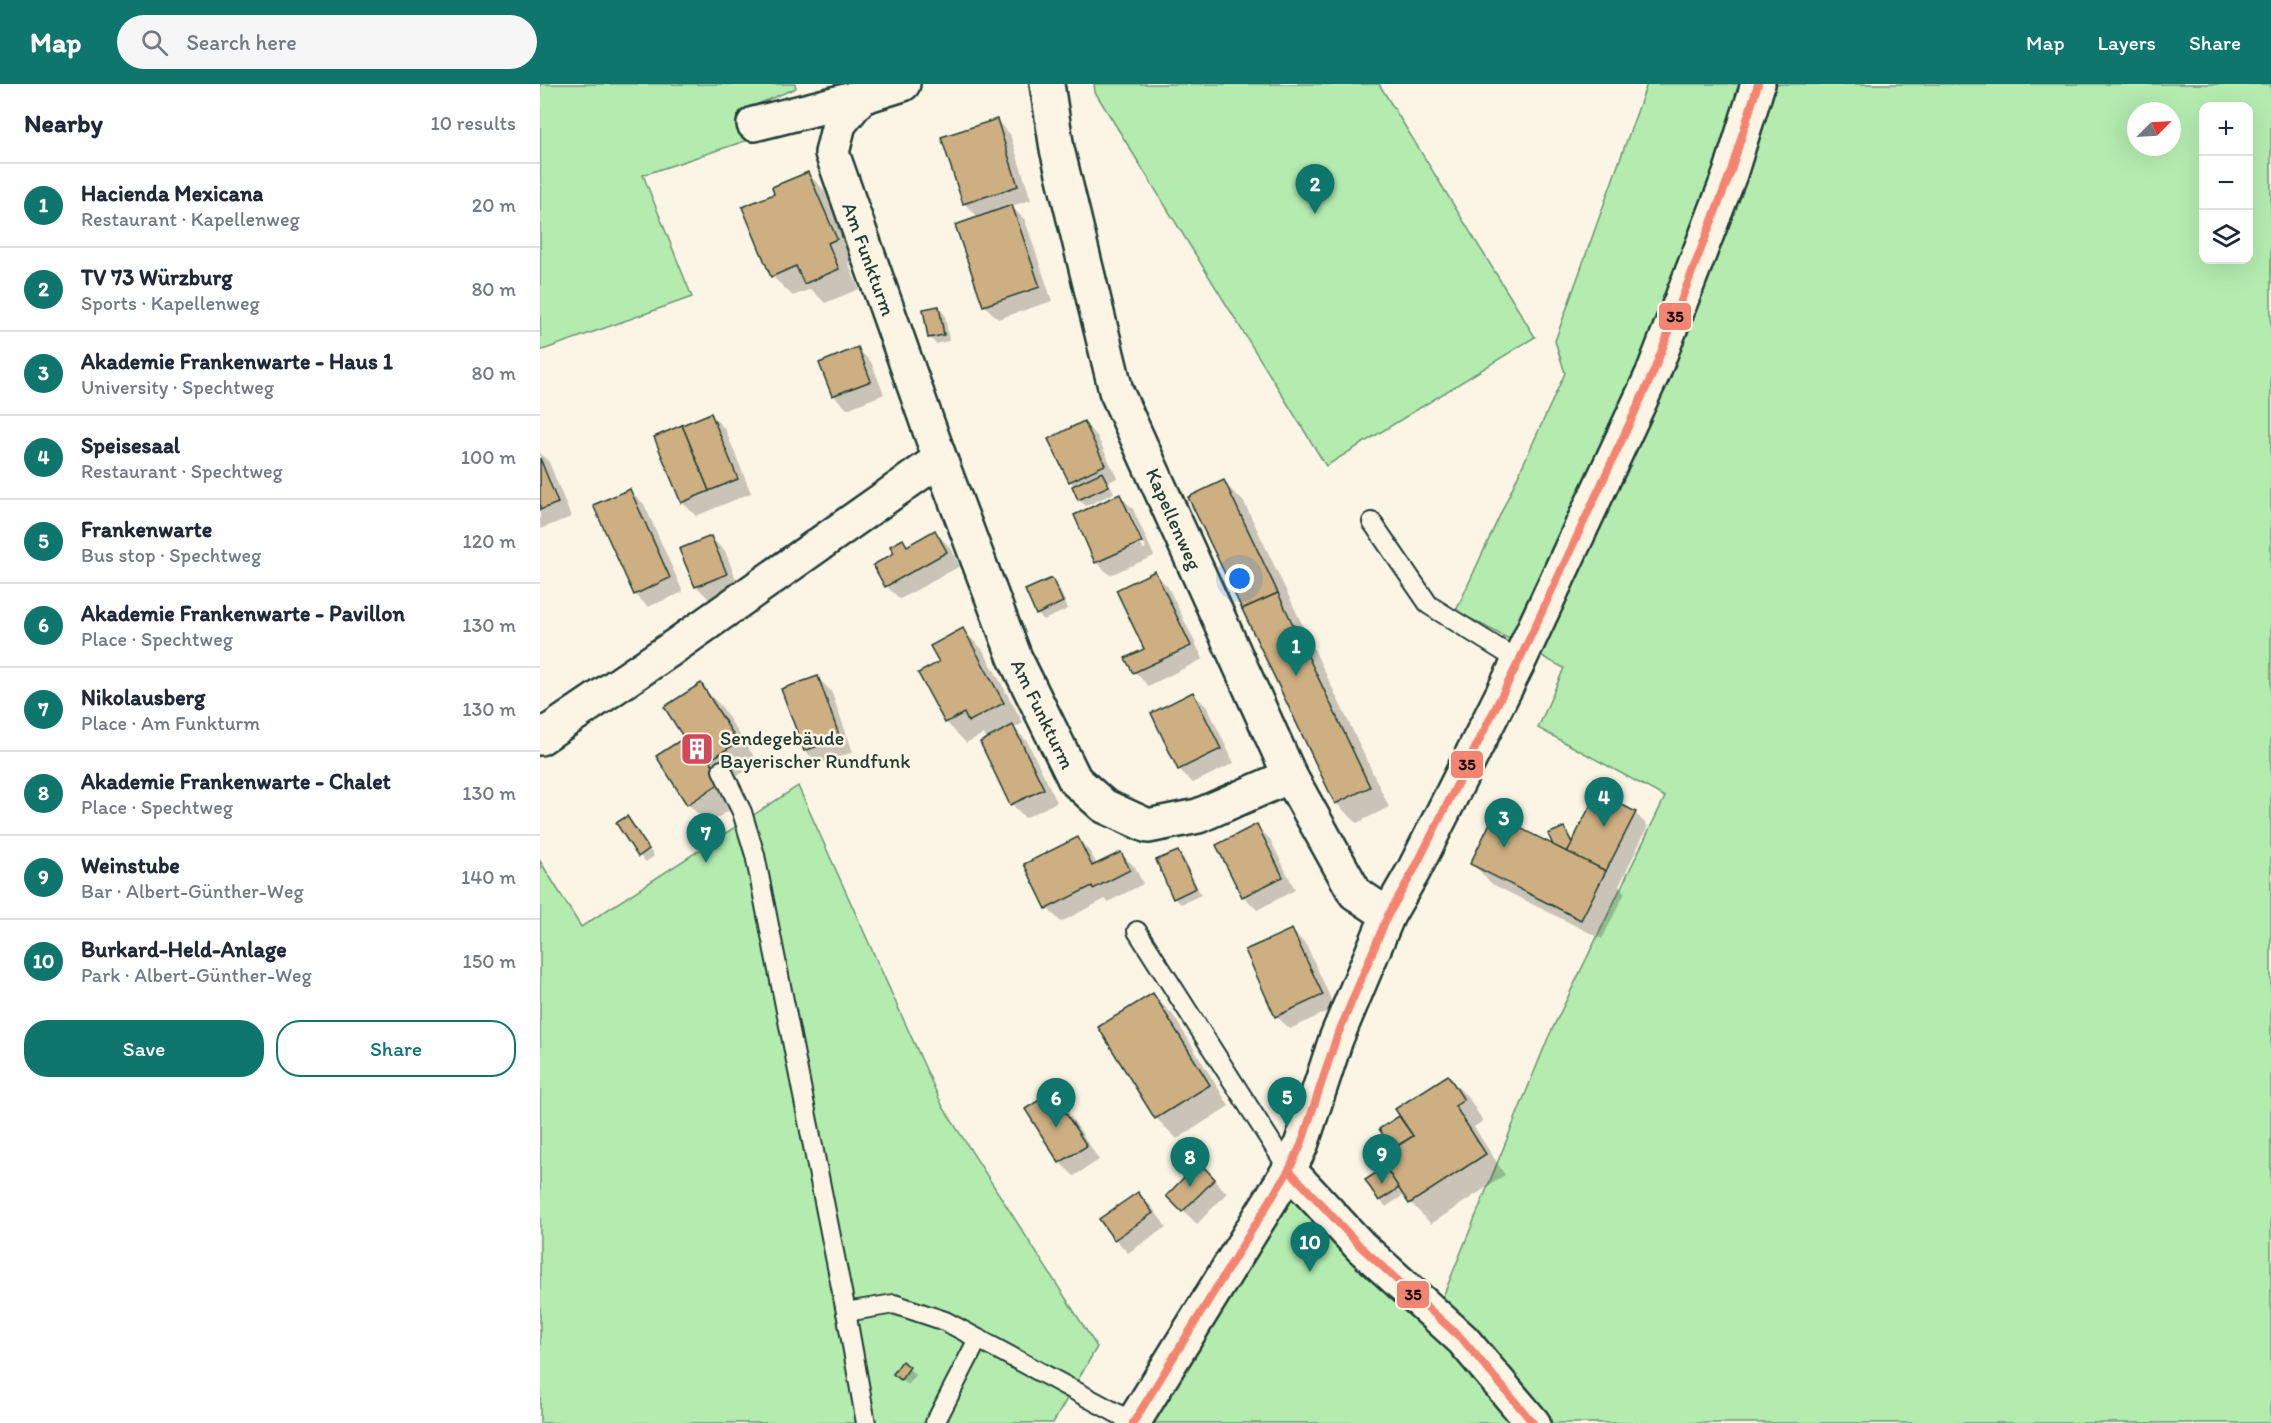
<!DOCTYPE html>
<meta charset="utf-8">
<style>
body{margin:0;font-family:Itim,sans-serif;background:#f6f6f7;color:#1f2937}
.controls{position:absolute;right:18px;top:18px;display:grid;overflow:hidden;border-radius:12px;box-shadow:0 6px 24px #0002}
.controls button{width:54px;height:54px;display:grid;place-items:center;padding:0;border:0;border-bottom:2px solid #e0e1e3;background:#fff;color:#1f2937;font:30px sans-serif}
.compass{position:absolute;left:1587px;top:18px;width:54px;height:54px;border-radius:50%;background:#fff;box-shadow:0 6px 24px #0002;rotate:66deg}
.you{position:absolute;left:700px;top:495px;width:21px;height:21px;margin:-15px;border:4px solid #fff;border-radius:50%;background:#1a73e8;box-shadow:0 0 0 9px #1a73e833}
.badge{display:grid;place-items:center;width:39px;height:39px;border-radius:50%;background:#0f766e;color:#fff;font-size:20px;font-weight:700}
.pin{position:absolute;translate:-50% -50px;filter:drop-shadow(0 2px 3px #0008)}
.pin::after{content:'';position:absolute;top:32px;width:21px;height:18px;background:inherit;clip-path:polygon(0 0,100% 0,50% 100%)}
.list{margin:0;padding:0;list-style:none}
h2{display:flex;justify-content:space-between;align-items:center;height:78px;margin:0;padding:0 24px;font-size:26px}
h2 small{font-size:20px;font-weight:400;color:#747a83}
.list li{display:grid;grid-template-columns:39px 1fr auto;gap:18px;align-items:center;box-sizing:border-box;height:84px;padding:0 24px;border-top:2px solid #e0e1e3}
.list b{display:block;font-size:22px;white-space:nowrap}
.list p{margin:0;font-size:20px;white-space:nowrap;color:#747a83}
.list em{font-size:20px;font-style:normal;color:#747a83}
.actions{display:flex;gap:12px;padding:18px 24px}
.actions a{flex:1;padding:14px 0;border:2px solid #0f766e;border-radius:24px;text-align:center;font-size:21px;color:#0f766e}
.actions .main{background:#0f766e;color:#fff}
.icon{flex:none;width:33px;height:33px;fill:none;stroke:currentColor;stroke-width:2;stroke-linecap:round;stroke-linejoin:round}
.map{position:relative;flex:none;width:1731px;height:1339px;overflow:hidden}
header{display:flex;align-items:center;gap:36px;box-sizing:border-box;height:84px;padding:0 30px;background:#0f766e;color:#fff}
header strong{font-size:28px}
nav{display:flex;gap:33px;margin-inline-start:auto;font-size:21px}
.search{width:420px;height:54px;background:#f6f6f7;display:flex;align-items:center;gap:15px;box-sizing:border-box;padding:0 21px;border-radius:33px;color:#747a83;font-size:22px}
main{display:flex}
aside{flex:1;background:#fff}
.map>svg:first-child{display:block}
.green{fill:#b4ecb0;stroke:#6a9472;stroke-width:1.5;fill-rule:evenodd}
.shadow{fill:#0003;fill-rule:evenodd}
.building{fill:#cdaf82;stroke:#1f3d34;stroke-width:1.5}
.lines{fill:none;stroke-linecap:round;stroke-linejoin:round}
.lane-casing{stroke:#1f3d34;stroke-width:22}
.street-casing{stroke:#1f3d34;stroke-width:38}
.lane{stroke:#fcf5e5;stroke-width:18}
.street{stroke:#fcf5e5;stroke-width:33}
.bus-1-casing{stroke:#fcf5e5;stroke-width:12}
.bus-1{stroke:#f48472;stroke-width:8}
.labels{text-anchor:middle;stroke-width:5;stroke-linejoin:round;paint-order:stroke}
.street-label{font-size:20px;fill:#1f3d34;stroke:#fcf5e5}
.poi-label{font-size:20px;fill:#1f3d34;stroke:#fcf5e5;text-anchor:start}
.line-badge{stroke:#fcf5e5;stroke-width:2}
.pale-badge-label{font-size:16px;text-anchor:middle;font-weight:bold;fill:#111}
</style>
<header>
<strong>Map</strong>
<div class="search"><svg class="icon" aria-label="search" viewBox="0 0 24 24"><circle cx="10" cy="10" r="6"/><path d="M15 15l6 6"/></svg>Search here</div>
<nav><a>Map</a><a>Layers</a><a>Share</a></nav>
</header>
<main>
<aside>
<h2>Nearby<small>10 results</small></h2>
<ul class="list">
<li><span class="badge">1</span><div><b>Hacienda Mexicana</b><p>Restaurant · Kapellenweg</p></div><em>20 m</em></li>
<li><span class="badge">2</span><div><b>TV 73 Würzburg</b><p>Sports · Kapellenweg</p></div><em>80 m</em></li>
<li><span class="badge">3</span><div><b>Akademie Frankenwarte - Haus 1</b><p>University · Spechtweg</p></div><em>80 m</em></li>
<li><span class="badge">4</span><div><b>Speisesaal</b><p>Restaurant · Spechtweg</p></div><em>100 m</em></li>
<li><span class="badge">5</span><div><b>Frankenwarte</b><p>Bus stop · Spechtweg</p></div><em>120 m</em></li>
<li><span class="badge">6</span><div><b>Akademie Frankenwarte - Pavillon</b><p>Place · Spechtweg</p></div><em>130 m</em></li>
<li><span class="badge">7</span><div><b>Nikolausberg</b><p>Place · Am Funkturm</p></div><em>130 m</em></li>
<li><span class="badge">8</span><div><b>Akademie Frankenwarte - Chalet</b><p>Place · Spechtweg</p></div><em>130 m</em></li>
<li><span class="badge">9</span><div><b>Weinstube</b><p>Bar · Albert-Günther-Weg</p></div><em>140 m</em></li>
<li><span class="badge">10</span><div><b>Burkard-Held-Anlage</b><p>Park · Albert-Günther-Weg</p></div><em>150 m</em></li>
</ul>
<div class="actions"><a class="main">Save</a><a>Share</a></div>
</aside>
<div class="map">
<svg width="1731" height="1339" viewBox="0 0 1731 1339">
<rect width="100%" height="100%" fill="#fcf5e5"/>
<filter id="ink" filterUnits="userSpaceOnUse"><feTurbulence type="fractalNoise" baseFrequency=".0167" numOctaves="2"/><feDisplacementMap in="SourceGraphic" scale="12" xChannelSelector="R" yChannelSelector="G"/><feConvolveMatrix kernelMatrix="1 2 1 2 8 2 1 2 1" color-interpolation-filters="sRGB"/></filter>
<g filter="url(#ink)">
<g class="green">
<polygon points="0,0 255,0 256,4 199,28 208,56 103,91 152,213 0,267"/>
<polygon points="554,0 839,0 995,253 786,382 555,8"/>
<path d="M1107,0H1731V1339H604L751,1105L900,1220L1008,954L1125,713L998,644L1024,584L916,527L1025,289L1015,257ZM1664,22H1708V176H1664ZM1596,27H1632V63H1596Z"/>
<polygon points="258,702 403,1023 557,1263 513,1339 0,1339 0,777 41,843"/>
</g>
<g class="shadow">
<polygon points="457,36 470,50 491,116 471,122 485,136 512,217 458,235 445,222 417,141 439,134 424,119"/>
<polygon points="268,90 288,110 316,176 308,179 319,205 285,219 271,205 253,212 232,192 236,111"/>
<polygon points="399,224 405,231 409,257 396,260 389,253"/>
<polygon points="318,265 331,278 344,310 307,325 293,311"/>
<polygon points="171,331 185,345 211,409 156,432 142,418"/>
<polygon points="544,339 557,352 577,394 569,398 574,409 546,422 539,416 535,402 530,397"/>
<polygon points="0,369 9,378 31,433 0,445"/>
<polygon points="683,398 704,418 849,723 817,739 796,719"/>
<polygon points="90,407 104,420 143,508 108,523 95,510"/>
<path d="M580,412L593,425L614,472L570,491L556,478ZM586,426H589L606,464L603,465Z"/>
<polygon points="395,448 409,462 420,482 360,515 346,502 356,470 362,456 369,463"/>
<polygon points="171,454 185,467 199,503 170,516 156,502"/>
<polygon points="615,489 628,503 663,575 608,602 595,588 587,575 606,566"/>
<polygon points="512,496 518,502 528,525 504,536 497,530"/>
<polygon points="423,546 443,566 483,639 474,644 487,657 517,718 485,734 472,720 448,655 443,650 426,659 406,638 401,579"/>
<polygon points="278,594 291,607 313,668 278,680 265,666"/>
<polygon points="160,601 181,622 218,679 189,697 202,718 168,740 148,720"/>
<polygon points="653,610 667,623 694,679 653,699 639,685 613,630"/>
<polygon points="1095,729 1108,742 1079,802 1085,809 1062,855 952,800 932,779 1016,764 1024,744 1034,758"/>
<polygon points="87,734 114,772 106,778 100,772"/>
<polygon points="716,742 730,755 755,806 717,826 703,812"/>
<polygon points="538,755 551,769 557,781 581,770 595,783 603,800 568,818 565,815 521,838 507,824"/>
<polygon points="638,768 644,775 661,811 641,820 634,814"/>
<polygon points="752,847 766,860 795,924 750,945 736,932"/>
<polygon points="613,911 633,931 689,1022 637,1055 616,1034 560,944"/>
<polygon points="907,993 928,1013 943,1037 934,1043 965,1091 891,1140 871,1119 865,1110 846,1123 840,1116 845,1085 854,1066 841,1045 859,1033 864,1039"/>
<polygon points="512,1010 525,1023 559,1076 534,1092 520,1079 487,1026"/>
<polygon points="659,1081 687,1109 657,1140 628,1112"/>
<polygon points="598,1110 612,1123 626,1143 588,1169 575,1155 561,1136"/>
<polygon points="363,1280 376,1291 368,1301 355,1290"/>
</g>
<g class="building">
<polygon points="457,35 478,102 423,120 401,53"/>
<polygon points="268,88 297,155 288,159 299,185 264,200 256,182 231,193 202,123 234,110 232,103"/>
<polygon points="472,121 500,203 443,222 415,141"/>
<polygon points="399,222 404,251 388,254 383,225"/>
<polygon points="318,263 331,297 292,312 279,279"/>
<polygon points="171,329 198,395 169,407 142,341"/>
<polygon points="544,337 565,381 529,398 508,355"/>
<polygon points="142,341 169,407 141,419 114,353"/>
<polygon points="0,374 18,419 0,426"/>
<polygon points="562,388 569,402 538,416 532,402"/>
<polygon points="684,396 738,509 702,525 648,413"/>
<polygon points="90,405 130,494 94,511 53,421"/>
<polygon points="580,410 602,458 555,479 534,431"/>
<polygon points="395,446 407,468 345,503 333,481 354,469 350,462 363,455 367,462"/>
<polygon points="171,452 187,490 155,503 139,465"/>
<polygon points="615,487 651,562 593,589 585,574 604,565 576,506"/>
<polygon points="512,494 523,518 496,531 485,506"/>
<polygon points="738,509 830,703 795,720 702,525"/>
<polygon points="423,544 464,619 428,638 424,629 405,639 378,589 399,578 390,562"/>
<polygon points="278,592 300,654 264,667 241,605"/>
<polygon points="161,599 198,658 170,676 183,697 147,721 116,672 144,654 124,623"/>
<polygon points="653,608 681,665 638,686 611,629"/>
<polygon points="473,641 504,705 470,721 440,658"/>
<polygon points="1057,708 1096,728 1066,787 1027,768"/>
<polygon points="954,731 1066,787 1041,836 930,780"/>
<polygon points="87,732 109,765 98,773 76,739"/>
<polygon points="717,740 743,793 702,813 676,761"/>
<polygon points="1024,743 1032,759 1027,768 1013,761 1008,750"/>
<polygon points="538,753 552,782 581,768 590,786 553,805 552,802 506,825 484,780"/>
<polygon points="638,767 656,804 633,815 616,776"/>
<polygon points="752,845 783,911 735,933 705,866"/>
<polygon points="613,909 670,1001 615,1035 558,943"/>
<polygon points="908,991 924,1016 915,1022 946,1070 869,1120 839,1074 873,1052 855,1025"/>
<polygon points="512,1008 547,1062 519,1079 485,1025"/>
<polygon points="859,1032 873,1052 852,1065 839,1045"/>
<polygon points="659,1078 675,1095 642,1128 626,1112"/>
<polygon points="845,1083 859,1104 839,1117 825,1096"/>
<polygon points="598,1108 613,1129 574,1156 559,1135"/>
<polygon points="362,1277 370,1283 361,1296 353,1290"/>
</g>
<g class="lines">
<g class="lane-casing">
<g id="lane">
<polyline points="832,438 889,521 979,577"/>
<polyline points="182,686 202,728 215,771 306,1228 326,1339"/>
<polyline points="597,847 749,1086"/>
<polyline points="306,1228 354,1220 405,1237 593,1338"/>
<polyline points="395,1339 438,1255"/>
</g>
</g>
<g class="street-casing">
<g id="street">
<polyline points="363,0 321,13 299,40 292,69 400,375 475,574 535,696 564,722 608,742 658,732 750,692"/>
<polyline points="507,0 517,65 576,307 750,692 815,809 848,831"/>
<polyline points="214,40 321,13"/>
<polyline points="0,654 128,567 400,375"/>
<polyline points="749,1086 821,1163 923,1256 993,1339"/>
<polyline points="593,1339 749,1086 761,1061 796,955 848,831 874,786 979,577 1113,289 1190,90 1218,0"/>
</g>
</g>
<use href="#lane" class="lane"/>
<use href="#street" class="street"/>
<g class="bus-1-casing">
<g id="bus-1">
<polyline points="749,1086 821,1163 923,1256 993,1339"/>
<polyline points="593,1339 749,1086 761,1061 796,955 848,831 874,786 979,577 1113,289 1190,90 1218,0"/>
</g>
</g>
<use href="#bus-1" class="bus-1"/>
</g>
</g>
<defs>
<g id="building-square" transform="scale(1.725)"><rect x="-9" y="-9" width="18" height="18" rx="4" fill="#d1495b" stroke="#fcf5e5"/><path d="M-4-6H4V6H1V3H-1V6H-4ZM-2.5-4.3h1.7v1.8h-1.7ZM.8-4.3h1.7v1.8H.8ZM-2.5-1h1.7V.8h-1.7ZM.8-1h1.7V.8H.8Z" fill="#fff"/></g>
</defs>
<g fill-rule="evenodd">
<use href="#building-square" x="157" y="665"/>
</g>
<g class="labels">
<g class="street-label">
<text transform="translate(329 175) rotate(70)" y="7">Am Funkturm</text>
<text transform="translate(634 435) rotate(66)" y="7">Kapellenweg</text>
<text transform="translate(503 630) rotate(64)" y="7">Am Funkturm</text>
</g>
<g class="poi-label">
<text x="180" y="661">Sendegebäude<tspan x="180" dy="23">Bayerischer Rundfunk</tspan></text>
</g>
</g>
<g class="line-badge">
<rect x="1118" y="218" width="34" height="29" rx="6" fill="#f48472"/>
<rect x="910" y="666" width="34" height="29" rx="6" fill="#f48472"/>
<rect x="856" y="1196" width="34" height="29" rx="6" fill="#f48472"/>
</g>
<g class="pale-badge-label">
<text x="1135" y="238">35</text>
<text x="927" y="686">35</text>
<text x="873" y="1216">35</text>
</g>
</svg>
<div class="controls">
<button>+</button>
<button>−</button>
<button><svg class="icon" aria-label="layers" viewBox="0 0 24 24"><path d="M12 4l9 5-9 5-9-5zM3 14l9 5 9-5"/></svg></button>
</div>
<svg class="compass" viewBox="-18 -18 36 36"><path d="M0-13l5 13h-10z" fill="#e53935"/><path d="M0 13l5-13h-10z" fill="#747a83"/></svg>
<div class="you"></div>
<div class="pin badge" style="left:756px;top:592px">1</div>
<div class="pin badge" style="left:775px;top:130px">2</div>
<div class="pin badge" style="left:964px;top:764px">3</div>
<div class="pin badge" style="left:1064px;top:743px">4</div>
<div class="pin badge" style="left:747px;top:1043px">5</div>
<div class="pin badge" style="left:516px;top:1044px">6</div>
<div class="pin badge" style="left:166px;top:779px">7</div>
<div class="pin badge" style="left:650px;top:1103px">8</div>
<div class="pin badge" style="left:842px;top:1100px">9</div>
<div class="pin badge" style="left:770px;top:1188px">10</div>
</div>
</main>
